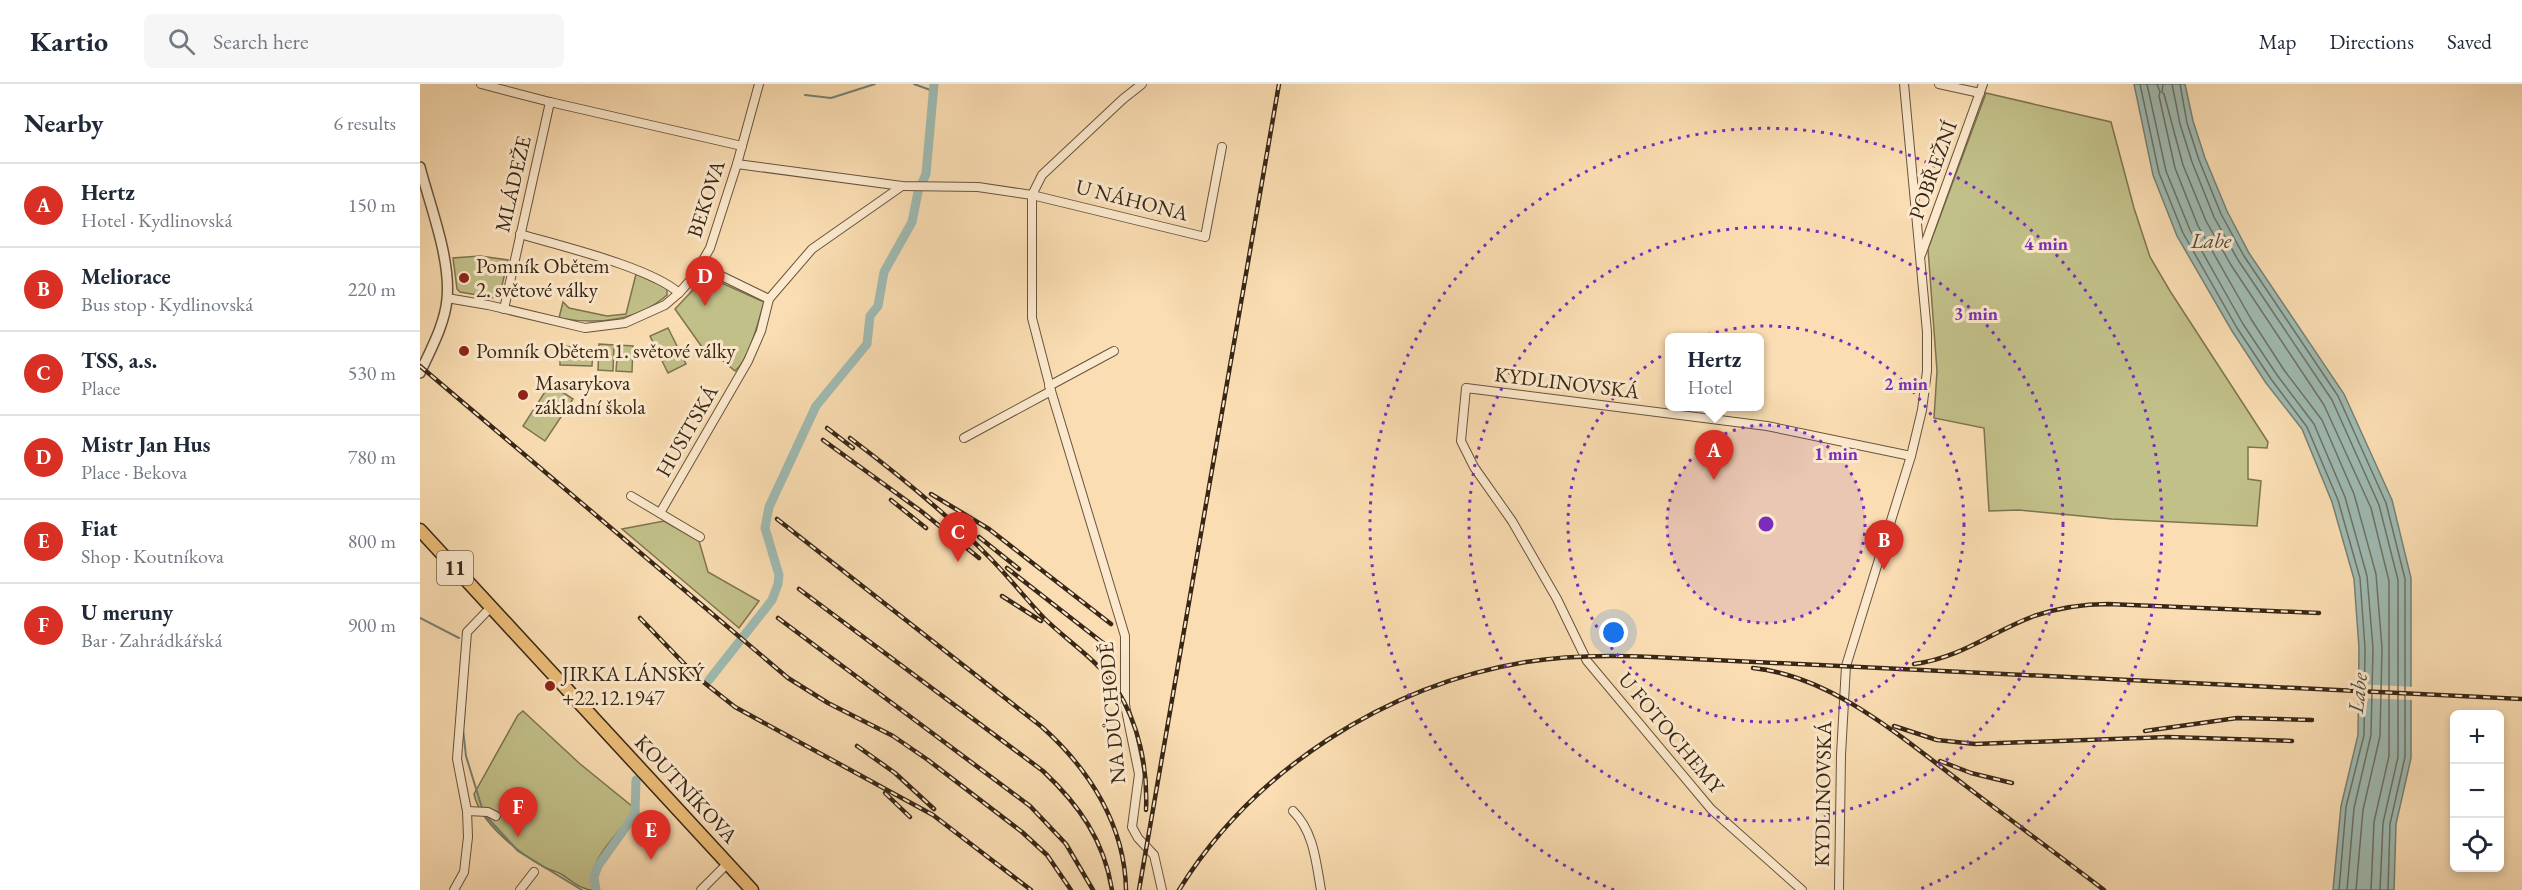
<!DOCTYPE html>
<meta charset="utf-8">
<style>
body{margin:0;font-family:"EB Garamond",serif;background:#f6f6f7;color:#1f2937}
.controls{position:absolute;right:18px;bottom:18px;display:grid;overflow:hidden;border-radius:9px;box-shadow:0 3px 9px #0003}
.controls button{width:54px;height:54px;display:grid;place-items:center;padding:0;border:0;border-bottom:2px solid #e0e1e3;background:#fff;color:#1f2937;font:30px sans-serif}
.you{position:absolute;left:1194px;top:549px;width:21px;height:21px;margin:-15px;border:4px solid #fff;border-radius:50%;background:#1a73e8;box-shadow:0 0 0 9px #1a73e833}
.badge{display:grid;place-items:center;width:39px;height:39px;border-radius:50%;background:#d93025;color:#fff;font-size:20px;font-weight:700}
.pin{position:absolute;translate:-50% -50px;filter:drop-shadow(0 2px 3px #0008)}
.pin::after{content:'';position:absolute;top:32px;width:21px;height:18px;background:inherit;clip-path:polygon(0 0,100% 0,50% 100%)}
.popup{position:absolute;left:1245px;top:249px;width:99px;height:78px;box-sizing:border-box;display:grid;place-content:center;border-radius:9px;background:#fff;filter:drop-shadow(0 2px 4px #0005);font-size:20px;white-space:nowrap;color:#747a83}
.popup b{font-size:22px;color:#1f2937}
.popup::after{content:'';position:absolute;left:50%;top:100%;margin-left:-12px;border:12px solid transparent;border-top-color:#fff}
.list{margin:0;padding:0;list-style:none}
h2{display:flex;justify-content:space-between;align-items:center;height:78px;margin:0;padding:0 24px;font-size:26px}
h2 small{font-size:20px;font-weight:400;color:#747a83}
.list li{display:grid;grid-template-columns:39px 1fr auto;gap:18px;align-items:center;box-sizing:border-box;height:84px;padding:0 24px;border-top:2px solid #e0e1e3}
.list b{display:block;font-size:22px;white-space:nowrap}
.list p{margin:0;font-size:20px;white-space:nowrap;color:#747a83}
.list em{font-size:20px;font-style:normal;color:#747a83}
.icon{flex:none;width:33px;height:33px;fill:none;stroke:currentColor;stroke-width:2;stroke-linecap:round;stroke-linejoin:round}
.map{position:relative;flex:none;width:2102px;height:806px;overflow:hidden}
header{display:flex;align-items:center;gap:36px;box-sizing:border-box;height:84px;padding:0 30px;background:#fff;border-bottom:2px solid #e0e1e3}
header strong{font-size:28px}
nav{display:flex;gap:33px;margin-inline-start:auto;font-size:21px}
.search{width:420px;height:54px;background:#f6f6f7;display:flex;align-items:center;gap:15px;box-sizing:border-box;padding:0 21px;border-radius:9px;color:#747a83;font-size:22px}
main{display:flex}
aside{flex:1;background:#fff}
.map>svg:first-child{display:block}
.green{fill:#c2c089;stroke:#7d7450;stroke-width:1.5}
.water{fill:#9fbbb3;stroke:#768075;stroke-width:1.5}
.pier{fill:#faddb2}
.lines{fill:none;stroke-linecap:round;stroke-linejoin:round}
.shore{stroke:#6c7165;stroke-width:1.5}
.stream{stroke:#768075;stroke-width:2}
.canal{stroke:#9fbbb3;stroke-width:9}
.minor-casing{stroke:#68543e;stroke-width:10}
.tertiary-casing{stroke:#68543e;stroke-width:12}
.primary-casing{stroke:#382717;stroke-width:15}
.minor{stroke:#fce9cd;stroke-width:8}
.tertiary{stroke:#fce9cd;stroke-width:9}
.primary{stroke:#edbe79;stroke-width:12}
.rail-casing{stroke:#382717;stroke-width:4.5}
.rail{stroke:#fce9cd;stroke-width:2;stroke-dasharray:7;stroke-linecap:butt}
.ring{fill:none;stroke:#7b2cbf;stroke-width:3;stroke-dasharray:3 6}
.poi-dot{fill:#8f2418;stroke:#fce9cd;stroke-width:2}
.labels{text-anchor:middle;stroke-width:6;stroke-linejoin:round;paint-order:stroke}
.shield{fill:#fce9cd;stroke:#73614e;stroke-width:1.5}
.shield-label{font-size:20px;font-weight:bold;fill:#382717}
.street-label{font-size:21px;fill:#382717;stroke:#fce9cd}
.poi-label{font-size:21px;fill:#382717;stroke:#fce9cd;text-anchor:start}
.water-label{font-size:22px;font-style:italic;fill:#524c3e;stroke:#fce9cd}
.centre{fill:#7b2cbf;stroke:#fce9cd;stroke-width:3}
.ring-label{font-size:18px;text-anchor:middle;font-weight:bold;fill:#7b2cbf;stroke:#fce9cd;stroke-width:6;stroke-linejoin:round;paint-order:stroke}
</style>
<header>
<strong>Kartio</strong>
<div class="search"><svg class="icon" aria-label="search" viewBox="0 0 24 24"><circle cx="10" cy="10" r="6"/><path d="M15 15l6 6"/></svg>Search here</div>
<nav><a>Map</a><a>Directions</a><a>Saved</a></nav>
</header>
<main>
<aside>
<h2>Nearby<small>6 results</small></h2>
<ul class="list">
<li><span class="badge">A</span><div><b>Hertz</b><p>Hotel · Kydlinovská</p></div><em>150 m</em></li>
<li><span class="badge">B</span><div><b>Meliorace</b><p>Bus stop · Kydlinovská</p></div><em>220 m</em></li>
<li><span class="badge">C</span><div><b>TSS, a.s.</b><p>Place</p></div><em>530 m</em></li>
<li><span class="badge">D</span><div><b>Mistr Jan Hus</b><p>Place · Bekova</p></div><em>780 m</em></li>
<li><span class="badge">E</span><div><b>Fiat</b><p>Shop · Koutníkova</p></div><em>800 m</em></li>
<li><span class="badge">F</span><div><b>U meruny</b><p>Bar · Zahrádkářská</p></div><em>900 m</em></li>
</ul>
</aside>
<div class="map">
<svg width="2102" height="806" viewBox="0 0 2102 806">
<rect width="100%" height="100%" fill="#faddb2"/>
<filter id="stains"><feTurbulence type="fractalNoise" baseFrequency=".00333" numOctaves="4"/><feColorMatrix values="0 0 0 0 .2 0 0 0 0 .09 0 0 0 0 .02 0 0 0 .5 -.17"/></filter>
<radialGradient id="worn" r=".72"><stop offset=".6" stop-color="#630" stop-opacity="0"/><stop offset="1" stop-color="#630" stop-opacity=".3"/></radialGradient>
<g class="green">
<polygon points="1566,9 1691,38 1714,124 1730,173 1750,207 1848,358 1847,364 1828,363 1828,395 1841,397 1837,442 1692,435 1599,426 1569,427 1564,344 1514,334 1517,287 1508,165"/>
<polygon points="60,172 88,176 80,210 75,214 40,208 37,205 33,174"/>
<path d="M216,190L247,204V211C218,237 176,241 139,234L143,218L149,224L187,232L206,230Z"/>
<path d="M286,192L344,218C338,238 330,274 315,287L295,270L289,273L255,225Z"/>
<polygon points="248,244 266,280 248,289 230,252"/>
<polygon points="179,260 194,261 193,287 178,286"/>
<polygon points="198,261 213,262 212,288 196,287"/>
<polygon points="140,262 173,264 172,282 140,281"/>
<polygon points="130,300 153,315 125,357 103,342"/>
<polygon points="244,437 279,457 288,488 339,517 319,544 202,445"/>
<path d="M103,627L159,679L213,723L210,733C198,749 161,785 174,806C161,806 152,797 141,790C136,787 129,786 124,783C99,769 60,739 54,710L98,631Z"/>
</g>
<polygon class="water" points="1714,0 1765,0 1773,37 1785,74 1807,127 1829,169 1924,310 1972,416 1991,494 1991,674 1976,740 1974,806 1913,806 1921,722 1938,651 1939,564 1934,495 1912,418 1882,345 1846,299 1812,247 1757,152 1733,91"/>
<polygon class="pier" points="1937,600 1994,603 1994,616 1936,614"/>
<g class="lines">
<g class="shore">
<polyline points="1720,0 1739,89 1763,149 1817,244 1851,295 1887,343 1918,416 1940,494 1945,564 1944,651 1926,723 1919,806"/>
<polyline points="1727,0 1746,87 1770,146 1823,240 1857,291 1894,340 1925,413 1947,492 1953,564 1951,651 1934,724 1927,806"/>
<polyline points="1737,0 1740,8 1739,12 1755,84 1778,142 1831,235 1864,286 1902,336 1934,410 1956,490 1962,564 1960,652 1943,726 1936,806"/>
<polyline points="1743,0 1742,8 1744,10 1763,81 1786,137 1811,181 1904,321 1951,424 1969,497 1969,672 1954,738 1951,806"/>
<polyline points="1752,0 1760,40 1772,78 1794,133 1818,176 1912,316 1959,421 1978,496 1978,673 1963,739 1960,806"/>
<polyline points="1760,0 1767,39 1779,76 1801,130 1824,172 1918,312 1966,419 1985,495 1985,673 1970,740 1968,806"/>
</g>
<g class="stream">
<polyline points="494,0 513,7"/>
<polyline points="385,11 411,14 455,0"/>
<polyline points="0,534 39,554"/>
<polyline points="46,607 43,645 46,672 62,724"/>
<polyline points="66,732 98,767 162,806"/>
</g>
<g class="canal">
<polyline points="289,596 352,516 358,500 359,491 345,444 349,423 396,322 447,260 450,232 458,222 464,188 492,138 498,108 506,90 514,0"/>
<polyline points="176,806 174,793 178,782 215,730 216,696"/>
</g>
<g class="minor-casing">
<g id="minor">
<polyline points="61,0 130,18 322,62"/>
<polyline points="722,0 703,15 622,91 612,111 612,234 631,307 705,552 705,621 719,690 712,743 718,754 734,771 742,806"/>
<polyline points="1519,0 1560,9"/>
<polyline points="317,80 482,102 558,103 612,111 785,153 802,63"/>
<path d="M100,150C140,162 230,183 259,209"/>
<polyline points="1501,171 1563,0"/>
<polyline points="281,182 349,215"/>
<polyline points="27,214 68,221 165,244 205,239 245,221 259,209 274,192 290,164 317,80 339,0"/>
<polyline points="84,225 130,18"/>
<polyline points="629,302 694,267"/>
<polyline points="544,354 631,307"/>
<polyline points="211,412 280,453"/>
<polyline points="240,429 328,277 341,247 349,215 392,165 482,102"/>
<polyline points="47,727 68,728 76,732"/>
<path d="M873,727C894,748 896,778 901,806"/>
<polyline points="34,806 44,788 48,753 47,727 37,675 47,548 71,523"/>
<polyline points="100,806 114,788"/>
<polyline points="281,806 308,779"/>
<polyline points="1382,806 1291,725 1167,577 1137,515 1092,437 1054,383 1041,357 1046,304 1347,342 1491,372"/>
<polyline points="1419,806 1421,671 1426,582 1491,372 1502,326 1507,287 1507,248 1484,0"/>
</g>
</g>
<g class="tertiary-casing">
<path id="tertiary" d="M0,83C10,122 31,175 27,215C25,240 10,267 0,289"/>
</g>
<g class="primary-casing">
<polyline id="primary" points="0,446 332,806"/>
</g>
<use href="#minor" class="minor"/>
<use href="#tertiary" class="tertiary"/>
<use href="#primary" class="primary"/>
<g class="rail-casing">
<g id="rail">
<polyline points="0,282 368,594 408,619 473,652 508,676 602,748 627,771 651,806"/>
<polyline points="407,344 433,364"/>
<path d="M430,354C479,391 526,429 569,473C588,492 605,514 624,534C647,557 678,576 696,604C719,640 728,684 726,726"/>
<polyline points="403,356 501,427 559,474"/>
<polyline points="511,410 569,445 691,540"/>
<polyline points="471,416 506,444"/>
<path d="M357,435L622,643C669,685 705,741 706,806"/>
<polyline points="559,453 599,485"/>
<polyline points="587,484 692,566"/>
<path d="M379,505L623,687C659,721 684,756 692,806"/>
<polyline points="582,512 621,537"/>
<polyline points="220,534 277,593 315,623 513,731 611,806"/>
<polyline points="358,534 610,722 646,760 673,806"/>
<path d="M1494,580C1543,573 1571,548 1614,532C1638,524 1663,520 1688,520L1899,529"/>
<path d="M1333,584C1412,592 1482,654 1542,699C1589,735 1637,770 1684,806"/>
<polyline points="1474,642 1517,656 1555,660 1748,653 1872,657"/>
<polyline points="1725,647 1817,634 1892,636"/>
<polyline points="437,662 475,689 514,725"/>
<polyline points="1520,677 1551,689 1592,699"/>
<polyline points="465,709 490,733"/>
<polyline points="719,806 859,0"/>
<path d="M759,806C834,685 967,601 1106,578C1148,571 1191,571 1233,573L2102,615"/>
</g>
</g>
<use href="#rail" class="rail"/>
</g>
<circle cx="1346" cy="440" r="99" fill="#7b2cbf" fill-opacity=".12"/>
<g class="ring">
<circle cx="1346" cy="440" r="99"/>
<circle cx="1346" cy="440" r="198"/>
<circle cx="1346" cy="440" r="297"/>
<path d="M1194 806A396 396 0 1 1 1498 806"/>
</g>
<g class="poi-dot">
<circle cx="44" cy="194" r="6"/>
<circle cx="44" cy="267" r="6"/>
<circle cx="103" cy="311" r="6"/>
<circle cx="130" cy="602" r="6"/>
</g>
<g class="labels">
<rect class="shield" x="17" y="467" width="36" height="34" rx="4.5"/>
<g class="shield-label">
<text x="35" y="491">11</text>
</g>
<g class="street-label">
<text transform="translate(1513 86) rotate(-70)" y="7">POBŘEŽNÍ</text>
<text transform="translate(93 100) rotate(-77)" y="7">MLÁDEŽE</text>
<text transform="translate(286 115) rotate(-72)" y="7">BEKOVA</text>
<text transform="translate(712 116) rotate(14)" y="7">U NÁHONA</text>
<text transform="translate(1147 299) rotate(7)" y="7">KYDLINOVSKÁ</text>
<text transform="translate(267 347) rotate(-60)" y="7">HUSITSKÁ</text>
<text transform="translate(692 629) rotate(-95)" y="7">NA DŮCHODĚ</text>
<text transform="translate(1251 649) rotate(50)" y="7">U FOTOCHEMY</text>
<text transform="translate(266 705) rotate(47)" y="7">KOUTNÍKOVA</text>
<text transform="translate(1403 710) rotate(-89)" y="7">KYDLINOVSKÁ</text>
</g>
<g class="poi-label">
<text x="56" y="189">Pomník Obětem<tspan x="56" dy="24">2. světové války</tspan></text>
<text x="56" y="274">Pomník Obětem 1. světové války</text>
<text x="115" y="306">Masarykova<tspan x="115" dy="24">základní škola</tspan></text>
<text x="142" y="597">JIRKA LÁNSKÝ<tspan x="142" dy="24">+22.12.1947</tspan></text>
</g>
<g class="water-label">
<text x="1791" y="164">Labe</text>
<text transform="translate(1937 609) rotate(-84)" y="8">Labe</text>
</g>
</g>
<circle cx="1346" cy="440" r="9" class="centre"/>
<g class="ring-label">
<text x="1626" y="166">4 min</text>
<text x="1556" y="236">3 min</text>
<text x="1486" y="306">2 min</text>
<text x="1416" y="376">1 min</text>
</g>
<rect width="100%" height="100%" filter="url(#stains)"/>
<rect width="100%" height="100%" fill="url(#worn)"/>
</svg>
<div class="controls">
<button>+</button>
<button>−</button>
<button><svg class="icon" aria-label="locate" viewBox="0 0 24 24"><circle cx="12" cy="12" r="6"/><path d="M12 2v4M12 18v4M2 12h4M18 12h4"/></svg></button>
</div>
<div class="you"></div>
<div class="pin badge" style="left:1294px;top:396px">A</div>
<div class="popup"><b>Hertz</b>Hotel</div>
<div class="pin badge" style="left:1464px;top:486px">B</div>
<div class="pin badge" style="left:538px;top:478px">C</div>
<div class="pin badge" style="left:285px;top:222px">D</div>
<div class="pin badge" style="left:231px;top:776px">E</div>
<div class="pin badge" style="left:98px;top:753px">F</div>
</div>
</main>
